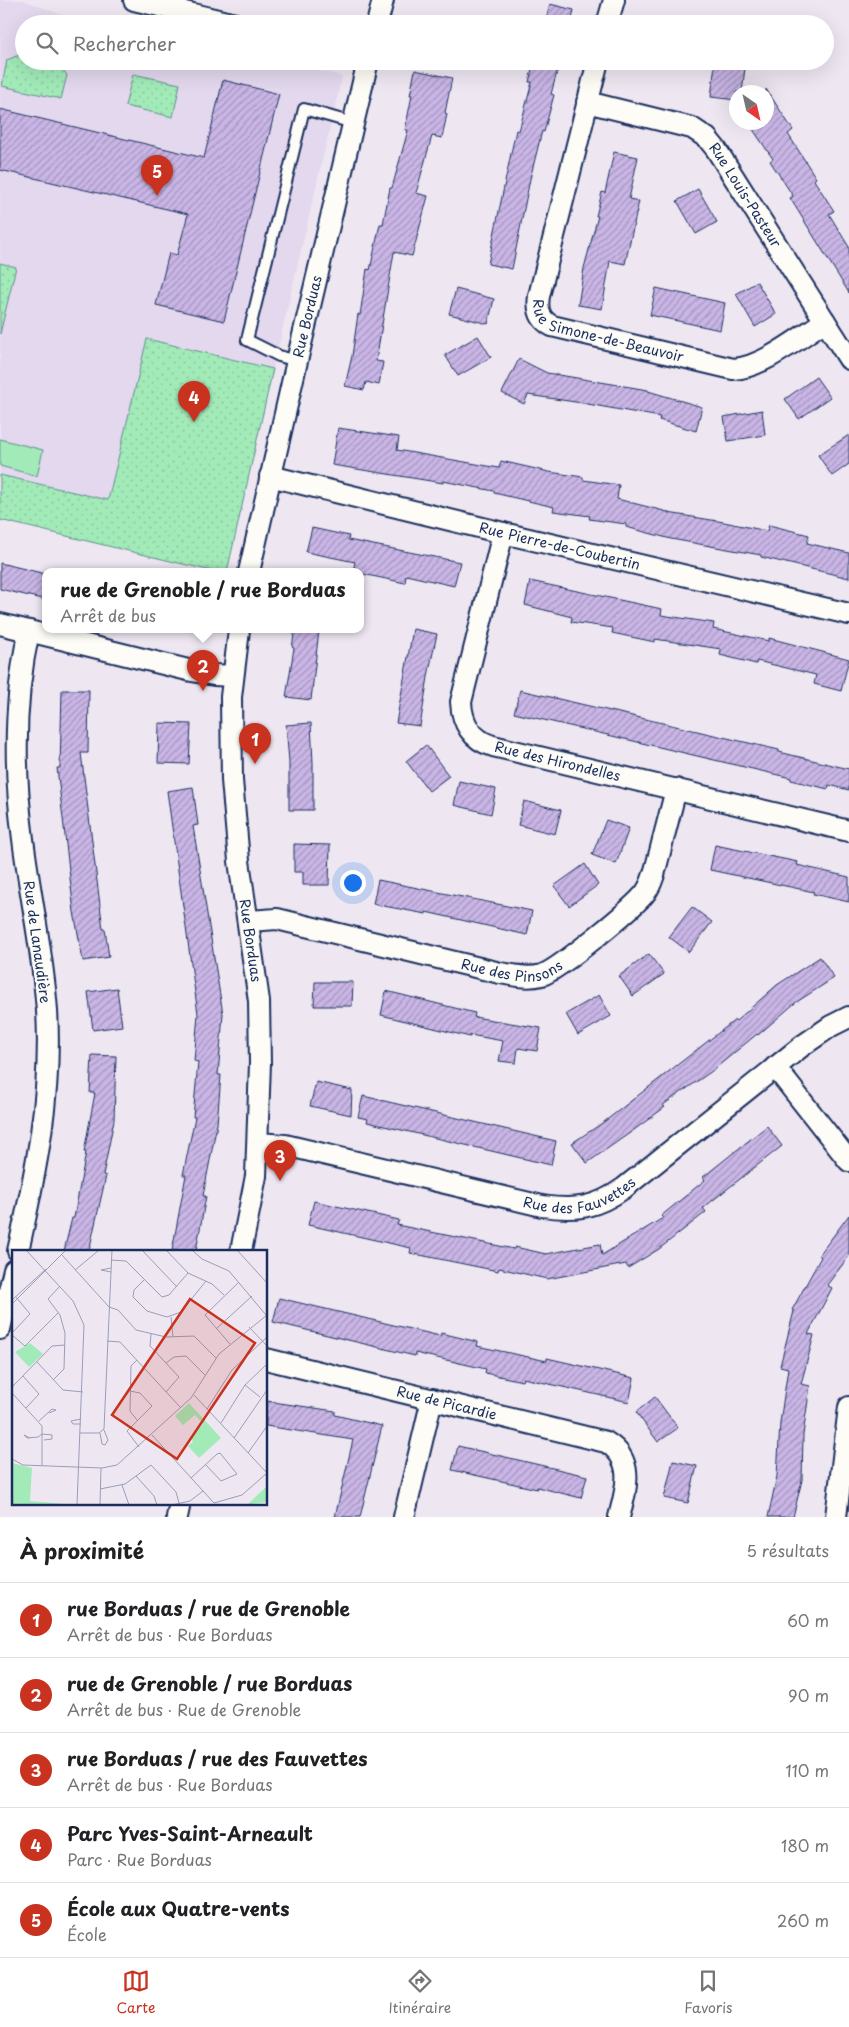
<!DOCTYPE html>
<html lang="fr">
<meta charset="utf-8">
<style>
body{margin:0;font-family:"Playpen Sans",sans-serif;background:#f6f6f6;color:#202124}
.compass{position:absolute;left:729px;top:85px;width:45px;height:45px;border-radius:50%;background:#fff;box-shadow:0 5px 20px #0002;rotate:146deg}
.you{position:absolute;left:352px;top:882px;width:18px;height:18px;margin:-12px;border:4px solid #fff;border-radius:50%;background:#1a73e8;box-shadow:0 0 0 8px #1a73e833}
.badge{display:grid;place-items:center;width:32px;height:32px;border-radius:50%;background:#c8321e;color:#fff;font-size:16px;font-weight:700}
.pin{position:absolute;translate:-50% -41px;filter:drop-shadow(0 1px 2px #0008)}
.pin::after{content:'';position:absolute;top:26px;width:18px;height:15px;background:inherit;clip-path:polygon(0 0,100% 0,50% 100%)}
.popup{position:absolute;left:42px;top:568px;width:322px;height:65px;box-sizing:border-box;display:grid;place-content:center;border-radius:10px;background:#fff;filter:drop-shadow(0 1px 4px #0005);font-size:16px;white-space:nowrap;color:#757577}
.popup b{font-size:19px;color:#202124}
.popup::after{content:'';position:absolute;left:50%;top:100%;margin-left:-10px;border:10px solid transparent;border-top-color:#fff}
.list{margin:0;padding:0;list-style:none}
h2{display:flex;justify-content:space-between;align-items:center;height:65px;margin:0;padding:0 20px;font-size:21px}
h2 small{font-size:16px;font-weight:400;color:#757577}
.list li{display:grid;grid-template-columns:32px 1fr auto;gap:15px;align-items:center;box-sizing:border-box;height:75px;padding:0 20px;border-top:1px solid #e0e0e0}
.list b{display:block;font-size:19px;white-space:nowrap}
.list p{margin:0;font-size:16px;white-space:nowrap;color:#757577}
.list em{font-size:16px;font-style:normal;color:#757577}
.icon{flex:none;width:28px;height:28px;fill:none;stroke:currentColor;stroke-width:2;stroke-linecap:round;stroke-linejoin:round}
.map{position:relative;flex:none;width:849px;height:1517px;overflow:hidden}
.search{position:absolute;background:#fff;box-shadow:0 5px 20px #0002;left:15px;right:15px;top:15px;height:55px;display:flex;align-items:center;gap:12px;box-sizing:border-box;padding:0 18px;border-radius:28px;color:#757577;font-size:19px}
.sheet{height:440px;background:#fff}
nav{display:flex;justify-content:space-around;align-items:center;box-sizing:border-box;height:70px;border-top:1px solid #e0e0e0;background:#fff;font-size:14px;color:#757577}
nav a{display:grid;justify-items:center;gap:2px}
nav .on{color:#c8321e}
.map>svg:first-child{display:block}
.built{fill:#e3d8ee}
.grass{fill:url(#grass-dots);stroke:#5e8d8c}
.garden{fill:#a2ebb9;stroke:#5e8d8c}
.building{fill:url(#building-hatch);stroke:#1b2f5e}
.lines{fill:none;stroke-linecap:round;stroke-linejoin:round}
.lane-casing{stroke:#1b2f5e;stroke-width:14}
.street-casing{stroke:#1b2f5e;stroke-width:24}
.lane{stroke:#fdfcf7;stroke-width:10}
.street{stroke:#fdfcf7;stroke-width:20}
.labels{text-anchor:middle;stroke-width:4.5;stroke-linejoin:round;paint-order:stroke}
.street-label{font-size:14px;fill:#1b2f5e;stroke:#fdfcf7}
.inset-road{fill:none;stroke:#9a9db7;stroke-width:1}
.view{fill:#c8321e;fill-opacity:0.15;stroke:#c8321e;stroke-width:2.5}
.inset-edge{fill:none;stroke:#1b2f5e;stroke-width:2.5}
</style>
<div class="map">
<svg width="849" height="1517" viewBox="0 0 849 1517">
<defs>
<pattern id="grass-dots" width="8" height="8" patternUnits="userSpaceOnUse" patternTransform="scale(1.25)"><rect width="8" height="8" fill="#a2ebb9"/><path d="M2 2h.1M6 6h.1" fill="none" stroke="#8bcaa1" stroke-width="1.8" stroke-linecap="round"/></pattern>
<pattern id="building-hatch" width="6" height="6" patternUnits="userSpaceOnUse" patternTransform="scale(1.25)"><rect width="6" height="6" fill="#cab6e6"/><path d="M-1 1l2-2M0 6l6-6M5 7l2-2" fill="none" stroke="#a394be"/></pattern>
</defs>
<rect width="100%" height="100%" fill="#eee7f2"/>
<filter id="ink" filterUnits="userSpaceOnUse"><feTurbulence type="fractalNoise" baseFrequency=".02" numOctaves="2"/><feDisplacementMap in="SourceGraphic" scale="10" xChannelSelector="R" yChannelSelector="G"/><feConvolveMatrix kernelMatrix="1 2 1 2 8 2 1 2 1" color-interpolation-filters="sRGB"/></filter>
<g filter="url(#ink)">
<polygon class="built" points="0,0 23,0 73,19 95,24 24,24 24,61 281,61 338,75 342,77 273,369 147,340 108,500 0,475 0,334 16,267 0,263"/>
<g class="grass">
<polygon points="24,53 24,61 56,61 67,75 61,99 2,86 7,60"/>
<polygon points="133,74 180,84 173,117 125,106"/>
<polygon points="0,263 16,267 0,334"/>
<polygon points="147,339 273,369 227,572 216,572 0,520 0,475 108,500"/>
</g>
<polygon class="garden" points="0,439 43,450 37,476 0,466"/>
<g class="building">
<polygon points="550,4 574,10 571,24 545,24"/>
<polygon points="534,61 560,61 551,94 554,95 544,132 542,131 530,179 512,269 488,264 510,158 516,130 519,131 532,82 529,82"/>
<polygon points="715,64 745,68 742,92 736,92 736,100 711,97"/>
<polygon points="415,70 452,78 445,113 447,114 442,138 432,136 416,193 428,196 412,256 394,252 376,361 383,362 379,385 366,382 364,390 345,386 352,356 358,314 360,315 367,269 370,270 380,224 383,224 390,188 392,188 408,130 405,130 412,95 410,95"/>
<polygon points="223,80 279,94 224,321 156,305 169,253 177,255 188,214 0,170 0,109 204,158"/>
<polygon points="766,89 793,130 788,134 816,178 814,180 834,211 829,214 849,247 849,293 790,198 793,196 770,161 773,159 748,122 766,122"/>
<polygon points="614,152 638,157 629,199 639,201 625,264 610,261 602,309 578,305 584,268 598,216 596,216 602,192 605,193"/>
<polygon points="698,189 717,222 696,234 677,201"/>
<polygon points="757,282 776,314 755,327 736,294"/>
<polygon points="656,288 725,303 720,330 650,315"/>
<polygon points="456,289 494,299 488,324 449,314"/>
<polygon points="478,336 491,357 458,376 445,355"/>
<polygon points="519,359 547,373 648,390 648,391 702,407 696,431 659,420 660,417 582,403 528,395 524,404 502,393"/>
<polygon points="816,377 830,397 799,419 785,399"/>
<polygon points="762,410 765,435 728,441 724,417"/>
<polygon points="338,428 399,437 397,450 499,468 501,461 549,472 583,477 583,480 619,485 617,499 668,512 668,513 724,522 767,531 769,525 809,535 807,543 849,553 849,578 761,557 761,555 671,539 626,527 626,524 589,519 590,516 553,511 554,507 494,493 494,491 443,481 443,483 332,465"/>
<polygon points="849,435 849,464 832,476 818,455"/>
<polygon points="312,528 349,536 348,540 460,562 454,586 406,575 405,583 353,572 355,562 306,552"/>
<polygon points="0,563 46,574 46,600 0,589"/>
<polygon points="530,581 662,609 661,615 714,623 713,629 769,641 769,638 849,659 841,691 814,684 816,675 757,661 756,664 720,655 721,649 655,639 655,642 612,633 613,628 571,622 572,617 525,605"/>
<polygon points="413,629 437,634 429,671 420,726 396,723"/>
<polygon points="295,630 319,630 311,700 286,697 294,648 292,647"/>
<polygon points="62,690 89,690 88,753 81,753 103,929 105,929 109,957 83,961 74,912 57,768 60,768"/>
<polygon points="520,690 779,750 779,752 849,769 849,790 829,785 828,789 791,780 791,778 514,713"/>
<polygon points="159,723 191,724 189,764 158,763"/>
<polygon points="311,723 313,763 313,810 289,810 289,762 286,725"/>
<polygon points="426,745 449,776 429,791 406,761"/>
<polygon points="459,781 496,789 491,814 454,805"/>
<polygon points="193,787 198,825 193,826 223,1014 218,1075 221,1075 217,1124 203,1196 206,1196 196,1251 172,1251 186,1175 183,1175 195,1117 193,1117 198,1062 194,1061 198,1014 167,791"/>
<polygon points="524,801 561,810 555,834 518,825"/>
<polygon points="606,820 629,828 616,864 592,855"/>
<polygon points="294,844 330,845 329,885 303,885 303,872 294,872"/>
<polygon points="715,845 798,862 797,865 849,877 849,902 813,894 814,892 710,870"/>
<polygon points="585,864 598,885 569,906 554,886"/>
<polygon points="378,880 532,911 527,935 426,912 426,914 373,904"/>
<polygon points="692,907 712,922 689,952 669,937"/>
<polygon points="649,954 664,974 633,996 619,976"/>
<polygon points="820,957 834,978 795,1003 758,1035 757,1034 712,1071 663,1105 665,1107 634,1130 587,1163 572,1143 604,1122 735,1020 736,1021 777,985"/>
<polygon points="315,982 353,982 352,1006 314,1006"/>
<polygon points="117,988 122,1026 93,1030 88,992"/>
<polygon points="386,991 475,1013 474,1017 541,1028 537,1051 518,1048 516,1063 499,1061 503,1041 470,1035 470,1037 381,1015"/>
<polygon points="599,995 611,1016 578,1035 566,1014"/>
<polygon points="92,1055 116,1056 114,1120 103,1175 106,1176 89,1251 64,1251 72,1218 74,1218 86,1152 84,1152 95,1093 90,1093"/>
<polygon points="316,1082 352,1090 351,1115 310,1106"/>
<polygon points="363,1096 556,1141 551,1165 367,1122 368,1119 358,1117"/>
<polygon points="767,1126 782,1146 703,1208 706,1212 659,1249 628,1268 626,1264 547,1279 499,1268 498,1271 410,1253 411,1248 308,1225 314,1201 399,1220 397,1225 514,1249 515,1247 546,1254 600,1244 602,1255 663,1218 661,1216 705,1180 703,1177"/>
<polygon points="849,1215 849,1256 827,1285 832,1288 808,1334 814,1335 801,1384 810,1386 803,1435 802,1480 793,1517 768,1517 777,1476 780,1423 788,1368 780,1366 794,1311 792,1310 821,1257 819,1255"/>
<polygon points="279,1298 440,1336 441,1333 478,1342 477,1346 547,1361 547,1358 634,1378 629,1402 523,1378 522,1381 485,1373 486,1369 415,1353 415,1356 398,1352 273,1322"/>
<polygon points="655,1397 678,1428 658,1442 636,1412"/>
<polygon points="266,1401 335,1411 335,1415 382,1426 360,1517 335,1517 353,1440 266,1426"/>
<polygon points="458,1446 587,1476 581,1498 537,1487 537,1489 452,1470"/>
<polygon points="673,1461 697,1466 688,1503 664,1498"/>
</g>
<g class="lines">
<g class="lane-casing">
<polyline id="lane" points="297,361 279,356 247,340 304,109 353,123"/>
</g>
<g class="street-casing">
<g id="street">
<polyline points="134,0 235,24"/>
<polyline points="377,24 383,0"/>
<polyline points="607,24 614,0"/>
<path id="s1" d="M598,61L539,296C537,309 539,319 552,326L733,369C762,368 800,337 825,321"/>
<path id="s2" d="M587,102L692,128L707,138L716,149L849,359"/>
<path id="s3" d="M270,476L503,533L849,614"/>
<path id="s4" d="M503,533L461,702C462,723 472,740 493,746L849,831"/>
<path id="s5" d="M249,572L297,361L368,61"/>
<polyline points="0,624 192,671 214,675 233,676"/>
<path id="s6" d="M239,630L231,697L232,780L239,861L259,1001L260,1063L256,1176L241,1251"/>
<path id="s7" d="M249,921L277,919L500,973C513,975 528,979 542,975C558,970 636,906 646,892C654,881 656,865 660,852C665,831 671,810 676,789"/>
<polyline points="775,1067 849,1161"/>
<path id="s8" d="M258,1143L285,1145L542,1206C576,1211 596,1208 624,1188L802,1046L831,1026L849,1017"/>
<path d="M18,1251C36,1172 52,1093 47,1011C43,953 30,896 23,839C14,771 14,698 29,631"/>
<polyline points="0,1329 14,1270"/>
<path id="s9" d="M266,1359L606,1442C636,1460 626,1490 619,1517"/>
<polyline points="177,1517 180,1503"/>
<polyline points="404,1517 432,1399"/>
<polyline points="836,1517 849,1407"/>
</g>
</g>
<use href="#lane" class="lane"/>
<use href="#street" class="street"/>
</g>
</g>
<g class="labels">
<g class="street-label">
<text dy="5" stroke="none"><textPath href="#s2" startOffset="195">Rue Louis-Pasteur</textPath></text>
<text dy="5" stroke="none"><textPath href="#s5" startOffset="262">Rue Borduas</textPath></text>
<text dy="5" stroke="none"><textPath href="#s1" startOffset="329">Rue Simone-de-Beauvoir</textPath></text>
<text dy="5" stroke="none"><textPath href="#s3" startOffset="298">Rue Pierre-de-Coubertin</textPath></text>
<text dy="5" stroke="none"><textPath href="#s4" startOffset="299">Rue des Hirondelles</textPath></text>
<text dy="5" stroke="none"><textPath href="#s6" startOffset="312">Rue Borduas</textPath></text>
<text transform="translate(37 942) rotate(82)" y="5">Rue de Lanaudière</text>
<text dy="5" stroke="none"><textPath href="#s7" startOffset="270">Rue des Pinsons</textPath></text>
<text dy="5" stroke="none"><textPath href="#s8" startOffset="331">Rue des Fauvettes</textPath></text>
<text dy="5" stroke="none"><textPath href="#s9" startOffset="186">Rue de Picardie</textPath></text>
</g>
</g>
<g transform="translate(12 1250)">
<rect width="255" height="255" fill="#eee7f2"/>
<path d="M18,93L31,104L17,117L3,102ZM177,153L209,188L187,208L176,196L181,192L178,187L191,174L183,165L171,175L163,166ZM0,213L20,218L18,251L64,255H0ZM254,237L255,252L233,255L236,254Z" fill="#a2ebb9"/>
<path d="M0,233L17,242L10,255H0Z" fill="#a2ebb9"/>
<path class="inset-road" d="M14,0L61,51L72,75L65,255M130,0L165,37M154,0L176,23L200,34L212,45M180,0L190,9L217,21L254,65M225,0L255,33M50,5L97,57L106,60L124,80L154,87L182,86L204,108M99,10L114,11L150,47L157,45L176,23M63,20L86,1M99,22L89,20L99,18M132,30L122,40L121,47L135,61L155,67L169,62L194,31M0,50L34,19M0,54L54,0M159,67L161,87M237,77L255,96M204,79L240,46M0,83L18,64L4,47M139,84L138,96L167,127L154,142M0,85L13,96L46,63M95,91L108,92L169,158M218,94L193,65L227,32M125,110L119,116L118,161L125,170M25,112L51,140L71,142M154,113L162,107L174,106L193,125M11,126L27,144L14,158M41,130L52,119L53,83L48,65L36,49L48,36M233,135L248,147M0,137L40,96L53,95M118,141L128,143L140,156L115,181L127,197M0,143L30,176V216M182,145L255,223M195,159L220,120L255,87M27,171L40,159L44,160L37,163M209,173L233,135L255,114M69,174H61L59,171L69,169M68,183H87L92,179L100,0M88,183L90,194L93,195L96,190L92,180M140,185L202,253L230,245L255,223M18,188L12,185L15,188L26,187L30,184L40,185V189L32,190M222,188L255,140M236,203L255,176M0,209L11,215L90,218L105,215L179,148L207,104L255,65M124,226L142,246L145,255M179,228L205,204L208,203L225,224L209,231L194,215M110,235L117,255M88,239L113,234L139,215L164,242L167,253M88,255L89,218M160,255L178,251L191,241"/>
<path class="view" d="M178,49L243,93L165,209L100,165Z"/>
<rect width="255" height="255" class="inset-edge"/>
</g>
</svg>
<svg class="compass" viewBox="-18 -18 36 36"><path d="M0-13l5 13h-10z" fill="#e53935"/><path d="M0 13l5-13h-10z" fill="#757577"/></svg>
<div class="you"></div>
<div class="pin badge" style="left:255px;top:764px">1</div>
<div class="pin badge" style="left:203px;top:691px">2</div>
<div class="popup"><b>rue de Grenoble / rue Borduas</b>Arrêt de bus</div>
<div class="pin badge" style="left:280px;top:1181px">3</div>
<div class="pin badge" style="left:194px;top:422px">4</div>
<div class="pin badge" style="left:157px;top:196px">5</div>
<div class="search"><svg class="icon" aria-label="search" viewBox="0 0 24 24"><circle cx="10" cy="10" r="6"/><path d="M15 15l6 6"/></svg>Rechercher</div>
</div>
<section class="sheet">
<h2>À proximité<small>5 résultats</small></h2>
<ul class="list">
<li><span class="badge">1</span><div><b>rue Borduas / rue de Grenoble</b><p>Arrêt de bus · Rue Borduas</p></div><em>60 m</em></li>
<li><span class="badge">2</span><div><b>rue de Grenoble / rue Borduas</b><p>Arrêt de bus · Rue de Grenoble</p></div><em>90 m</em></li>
<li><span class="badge">3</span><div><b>rue Borduas / rue des Fauvettes</b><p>Arrêt de bus · Rue Borduas</p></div><em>110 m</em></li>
<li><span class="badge">4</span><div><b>Parc Yves-Saint-Arneault</b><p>Parc · Rue Borduas</p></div><em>180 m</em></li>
<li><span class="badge">5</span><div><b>École aux Quatre-vents</b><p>École</p></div><em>260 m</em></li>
</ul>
</section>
<nav>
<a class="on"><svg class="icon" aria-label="map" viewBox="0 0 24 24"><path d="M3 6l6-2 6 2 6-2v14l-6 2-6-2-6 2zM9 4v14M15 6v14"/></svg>Carte</a>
<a><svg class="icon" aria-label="directions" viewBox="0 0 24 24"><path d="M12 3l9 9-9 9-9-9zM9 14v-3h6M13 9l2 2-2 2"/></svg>Itinéraire</a>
<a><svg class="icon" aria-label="saved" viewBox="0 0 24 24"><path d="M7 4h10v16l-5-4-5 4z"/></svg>Favoris</a>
</nav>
